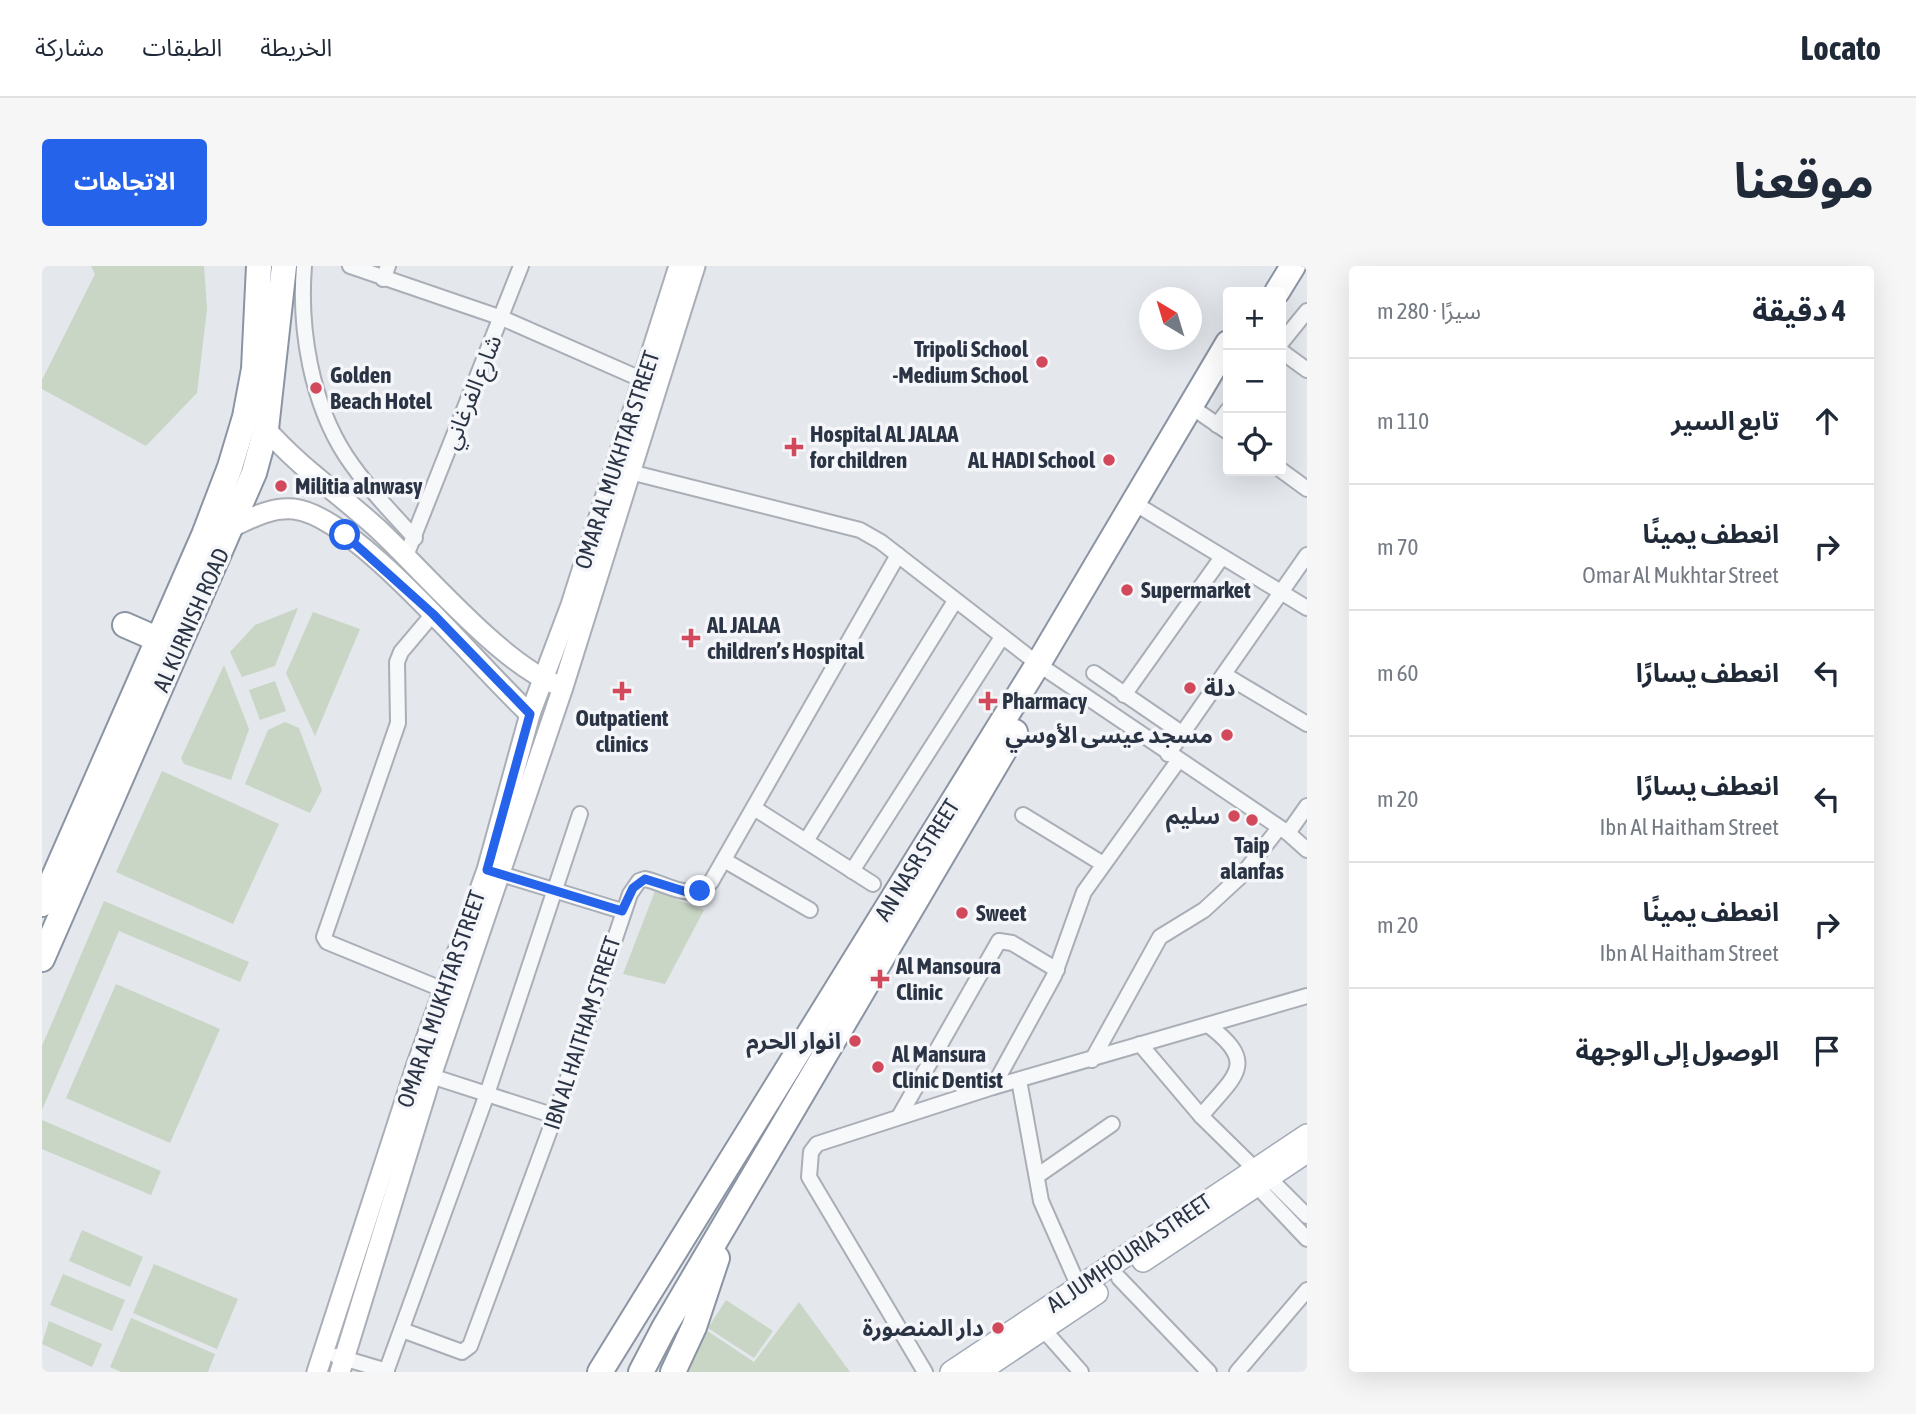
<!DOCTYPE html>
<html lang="ar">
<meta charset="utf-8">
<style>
body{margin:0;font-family:"Asap Condensed","Noto Sans Arabic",sans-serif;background:#f6f6f7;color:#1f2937;direction:rtl}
.controls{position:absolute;right:21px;top:21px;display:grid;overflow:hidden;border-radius:7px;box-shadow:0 7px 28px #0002}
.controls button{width:63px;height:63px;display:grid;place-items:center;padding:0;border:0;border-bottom:2px solid #e0e1e3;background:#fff;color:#1f2937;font:35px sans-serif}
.compass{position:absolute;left:1097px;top:21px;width:63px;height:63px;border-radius:50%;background:#fff;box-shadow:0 7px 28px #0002;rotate:322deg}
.stop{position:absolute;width:21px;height:21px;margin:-16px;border:5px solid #2563eb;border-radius:50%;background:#fff}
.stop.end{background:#2563eb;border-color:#fff;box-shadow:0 2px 7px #0008}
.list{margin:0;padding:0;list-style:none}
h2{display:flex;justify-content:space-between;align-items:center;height:91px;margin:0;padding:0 28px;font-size:30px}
h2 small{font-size:23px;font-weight:400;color:#747a83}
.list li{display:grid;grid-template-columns:46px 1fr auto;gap:21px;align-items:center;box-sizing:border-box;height:126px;padding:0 28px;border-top:2px solid #e0e1e3}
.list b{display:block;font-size:26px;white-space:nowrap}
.list p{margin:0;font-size:23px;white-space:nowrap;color:#747a83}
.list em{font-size:23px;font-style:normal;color:#747a83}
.icon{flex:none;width:38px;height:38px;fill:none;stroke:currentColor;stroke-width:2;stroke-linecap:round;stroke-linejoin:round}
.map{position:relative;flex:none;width:1265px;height:1106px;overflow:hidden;direction:ltr;border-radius:7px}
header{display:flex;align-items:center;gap:42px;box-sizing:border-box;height:98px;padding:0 35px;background:#fff;border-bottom:2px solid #e0e1e3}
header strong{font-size:33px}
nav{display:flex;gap:38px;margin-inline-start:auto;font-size:24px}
.intro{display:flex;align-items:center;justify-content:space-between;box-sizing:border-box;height:168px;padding:0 42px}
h1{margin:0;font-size:49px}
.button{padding:18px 32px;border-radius:7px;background:#2563eb;color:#fff;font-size:24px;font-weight:700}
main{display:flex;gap:42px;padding:0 42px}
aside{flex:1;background:#fff;border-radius:7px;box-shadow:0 7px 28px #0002}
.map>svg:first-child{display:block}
.green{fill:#c9d6c5}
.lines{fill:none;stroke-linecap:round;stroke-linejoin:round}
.street-casing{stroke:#a9aeb7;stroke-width:18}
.secondary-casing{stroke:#a9aeb7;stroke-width:23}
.primary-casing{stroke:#a3abb8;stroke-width:24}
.highway-casing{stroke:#8b94a3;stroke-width:28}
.street{stroke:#f7f8fa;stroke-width:14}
.secondary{stroke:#fff;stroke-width:19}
.primary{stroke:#fff;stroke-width:21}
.highway{stroke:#fff;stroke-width:24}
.route{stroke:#2563eb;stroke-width:9}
.poi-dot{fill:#d1495b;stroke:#f4f6f9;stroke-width:2.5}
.labels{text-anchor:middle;stroke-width:7;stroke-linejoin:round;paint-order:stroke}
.poi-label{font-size:23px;font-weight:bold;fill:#2b3445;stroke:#f4f6f9;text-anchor:start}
.street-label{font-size:23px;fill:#2b3445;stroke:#f4f6f9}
</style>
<header>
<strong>Locato</strong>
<nav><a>الخريطة</a><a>الطبقات</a><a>مشاركة</a></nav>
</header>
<div class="intro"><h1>موقعنا</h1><a class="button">الاتجاهات</a></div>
<main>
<aside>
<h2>4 دقيقة<small>سيرًا · 280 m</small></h2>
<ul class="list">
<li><svg class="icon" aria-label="ahead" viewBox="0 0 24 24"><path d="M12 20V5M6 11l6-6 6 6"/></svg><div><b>تابع السير</b></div><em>110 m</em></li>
<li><svg class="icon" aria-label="right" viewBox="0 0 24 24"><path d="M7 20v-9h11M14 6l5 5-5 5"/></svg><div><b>انعطف يمينًا</b><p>Omar Al Mukhtar Street</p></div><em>70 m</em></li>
<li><svg class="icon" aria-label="left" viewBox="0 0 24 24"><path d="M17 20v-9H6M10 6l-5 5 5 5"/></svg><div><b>انعطف يسارًا</b></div><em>60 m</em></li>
<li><svg class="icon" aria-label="left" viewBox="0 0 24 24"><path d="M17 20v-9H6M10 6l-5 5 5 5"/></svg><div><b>انعطف يسارًا</b><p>Ibn Al Haitham Street</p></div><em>20 m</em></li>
<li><svg class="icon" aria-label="right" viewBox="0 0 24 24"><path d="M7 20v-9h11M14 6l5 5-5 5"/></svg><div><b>انعطف يمينًا</b><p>Ibn Al Haitham Street</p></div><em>20 m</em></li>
<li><svg class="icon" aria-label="arrive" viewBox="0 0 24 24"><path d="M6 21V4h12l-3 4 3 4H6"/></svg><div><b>الوصول إلى الوجهة</b></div></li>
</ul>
</aside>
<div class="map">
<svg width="1265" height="1106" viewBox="0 0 1265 1106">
<rect width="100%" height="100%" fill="#e4e7ec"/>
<g class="green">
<polygon points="49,0 162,0 165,43 155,127 104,180 0,123 0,114 53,8"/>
<polygon points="256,342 233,400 200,411 188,386 213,359"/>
<polygon points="271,346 318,363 273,470 244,407"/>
<polygon points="182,399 207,463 189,514 142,498 139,492"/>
<polygon points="233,415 244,445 218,454 207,424"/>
<polygon points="243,456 257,462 280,524 268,547 203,518 226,464"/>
<polygon points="120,505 237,558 191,658 74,606"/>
<polygon points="613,625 662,644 623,718 581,708"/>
<polygon points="62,635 207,696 198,716 77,665 0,844 0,780"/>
<polygon points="74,718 178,763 128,877 24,832"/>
<polygon points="0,854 119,905 109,929 0,883"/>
<polygon points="40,964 101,991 88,1021 27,995"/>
<polygon points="112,998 196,1033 175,1083 91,1047"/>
<polygon points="21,1008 83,1034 70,1065 8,1039"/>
<polygon points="684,1034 731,1065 712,1092 666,1062"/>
<polygon points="757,1036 808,1106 646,1106 661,1062 712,1096"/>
<polygon points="89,1052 173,1088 166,1106 79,1106 68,1101"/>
<polygon points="7,1055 60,1078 50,1101 0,1078"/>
</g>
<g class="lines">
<g class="street-casing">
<g id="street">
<path d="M262,0C257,63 269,136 304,190C324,220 349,246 373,272"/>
<polyline points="308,0 460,52 601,114"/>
<polyline points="341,13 346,0"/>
<polyline points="1239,77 1265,45"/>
<polyline points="1239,85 1265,104"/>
<polyline points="1148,140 1186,166"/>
<polyline points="1175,159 1186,144"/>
<polyline points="1239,204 1265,223"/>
<polyline points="588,206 818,264 839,276 996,398 1246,567 1265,584"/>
<polyline points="1092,237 1265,342"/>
<polyline points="364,290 479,0"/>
<polyline points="391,348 359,386 355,396 356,457 282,671 285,676 402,724"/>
<polyline points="1052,407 1141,468"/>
<polyline points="1183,409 1265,458"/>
<polyline points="1082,429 1180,291"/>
<polyline points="1126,488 1265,289"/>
<polyline points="712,542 831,618"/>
<polyline points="981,549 1061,598"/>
<polyline points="1246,567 1265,540"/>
<polyline points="764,575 913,335"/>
<polyline points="682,594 768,644"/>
<polyline points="449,605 580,645"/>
<polyline points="810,605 960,371"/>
<polyline points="1098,778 1159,850 1212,902"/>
<polyline points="1050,794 1118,671 1162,644 1200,609 1237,562"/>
<polyline points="389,810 513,850"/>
<polyline points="977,814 999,935 1037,1021"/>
<polyline points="951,821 1012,710 1042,626 1136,495"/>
<polyline points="858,849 957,675 970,677 1015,704"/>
<path d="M1159,850C1192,810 1218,798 1166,759"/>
<polyline points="995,910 1070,858"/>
<polyline points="1227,912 1265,950"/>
<polyline points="1214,919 1265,973"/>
<polyline points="1077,1012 1167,1106"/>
<polyline points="1001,1063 1039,1106"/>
<path d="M360,1064L420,1086L428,1080L513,850L588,628L597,615L603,613C629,619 645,636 669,616L856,289"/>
<polyline points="294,1090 345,1105"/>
<polyline points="344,1106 445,828 538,548"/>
<polyline points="883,1106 767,911 769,886 775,878 951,821 1265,730"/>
<polyline points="1195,1106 1265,1024"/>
</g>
</g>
<g class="secondary-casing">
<g id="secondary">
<path d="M224,163C257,201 299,229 336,263C382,306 458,396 513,418"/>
<path d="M192,260C211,251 230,241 252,243C315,250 437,402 488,448"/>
<polyline points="275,1106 374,801 445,604 488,448 529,339 637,0"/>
<polyline points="298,1106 389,810 521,421 653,0"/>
</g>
</g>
<g class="primary-casing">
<g id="primary">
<polyline points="1101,995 1265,886"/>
<polyline points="909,1106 1265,869"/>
<polyline points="937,1106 1055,1027"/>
</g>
</g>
<g class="highway-casing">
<g id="highway">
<polyline points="1235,26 1251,0"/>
<polyline points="83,359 115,373"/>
<polyline points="0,638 162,269 188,201 203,151 212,103 217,0"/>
<polyline points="0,693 212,207 224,163 242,0"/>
<polyline points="558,1106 996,398 1186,77"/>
<polyline points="599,1106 622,1062 973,466"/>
<polyline points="631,1106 652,1061 675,992"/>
</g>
</g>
<use href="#street" class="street"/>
<use href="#secondary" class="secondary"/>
<use href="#primary" class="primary"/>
<use href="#highway" class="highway"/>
</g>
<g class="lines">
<polyline class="route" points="303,269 391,348 488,448 445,604 580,645 591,622 603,613 648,627 658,625"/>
</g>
<g class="poi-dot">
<circle cx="1000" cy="96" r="7"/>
<circle cx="274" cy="122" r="7"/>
<path d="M748.5 170.5h7v7h7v7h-7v7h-7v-7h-7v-7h7z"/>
<circle cx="1067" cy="194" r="7"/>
<circle cx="239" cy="220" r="7"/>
<circle cx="1085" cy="324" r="7"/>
<path d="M645.5 361.5h7v7h7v7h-7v7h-7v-7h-7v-7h7z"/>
<circle cx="1148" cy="422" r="7"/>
<path d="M576.5 414.5h7v7h7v7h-7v7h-7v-7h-7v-7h7z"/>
<path d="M942.5 424.5h7v7h7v7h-7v7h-7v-7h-7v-7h7z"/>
<circle cx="1185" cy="469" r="7"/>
<circle cx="1192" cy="550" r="7"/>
<circle cx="1210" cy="554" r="7"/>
<circle cx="920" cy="647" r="7"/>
<path d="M834.5 702.5h7v7h7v7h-7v7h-7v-7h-7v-7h7z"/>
<circle cx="813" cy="775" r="7"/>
<circle cx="836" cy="801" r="7"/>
<circle cx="956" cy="1062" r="7"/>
</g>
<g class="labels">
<g class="poi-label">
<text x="986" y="91" text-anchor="end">Tripoli School<tspan x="986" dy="26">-Medium School</tspan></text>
<text x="288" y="117">Golden<tspan x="288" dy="26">Beach Hotel</tspan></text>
<text x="768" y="176">Hospital AL JALAA<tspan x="768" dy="26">for children</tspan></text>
<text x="1053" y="202" text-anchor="end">AL HADI School</text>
<text x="253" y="228">Militia alnwasy</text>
<text x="1099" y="332">Supermarket</text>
<text x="665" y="367">AL JALAA<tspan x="665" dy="26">children’s Hospital</tspan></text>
<text x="1162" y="430">دلة</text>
<text x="960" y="443">Pharmacy</text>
<text x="580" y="460" text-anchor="middle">Outpatient<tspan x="580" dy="26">clinics</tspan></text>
<text x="1171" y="477" text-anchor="end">مسجد عيسى الأوسي</text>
<text x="1178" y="558" text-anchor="end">سليم</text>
<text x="1210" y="587" text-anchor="middle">Taip<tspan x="1210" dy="26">alanfas</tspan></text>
<text x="934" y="655">Sweet</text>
<text x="854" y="708">Al Mansoura<tspan x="854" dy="26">Clinic</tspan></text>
<text x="799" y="783" text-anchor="end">انوار الحرم</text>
<text x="850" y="796">Al Mansura<tspan x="850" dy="26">Clinic Dentist</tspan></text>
<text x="942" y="1070" text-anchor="end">دار المنصورة</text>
</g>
<g class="street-label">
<text transform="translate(430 126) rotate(-68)" y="8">شارع الفرغاني</text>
<text transform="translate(575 194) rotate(-72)" y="8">OMAR AL MUKHTAR STREET</text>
<text transform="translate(149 354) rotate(-66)" y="8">AL KURNISH ROAD</text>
<text transform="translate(875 594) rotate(-58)" y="8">AN NASR STREET</text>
<text transform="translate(399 733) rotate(-71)" y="8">OMAR AL MUKHTAR STREET</text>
<text transform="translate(540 767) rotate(-72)" y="8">IBN AL HAITHAM STREET</text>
<text transform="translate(1087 987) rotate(-34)" y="8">AL JUMHOURIA STREET</text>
</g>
</g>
</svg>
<div class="controls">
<button>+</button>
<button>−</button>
<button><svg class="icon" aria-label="locate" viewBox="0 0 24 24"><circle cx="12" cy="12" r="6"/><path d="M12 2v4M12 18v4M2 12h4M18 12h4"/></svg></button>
</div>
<svg class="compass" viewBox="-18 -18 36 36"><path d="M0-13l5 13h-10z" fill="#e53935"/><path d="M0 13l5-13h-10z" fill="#747a83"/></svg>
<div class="stop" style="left:303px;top:269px"></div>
<div class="stop end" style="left:658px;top:625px"></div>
</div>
</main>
